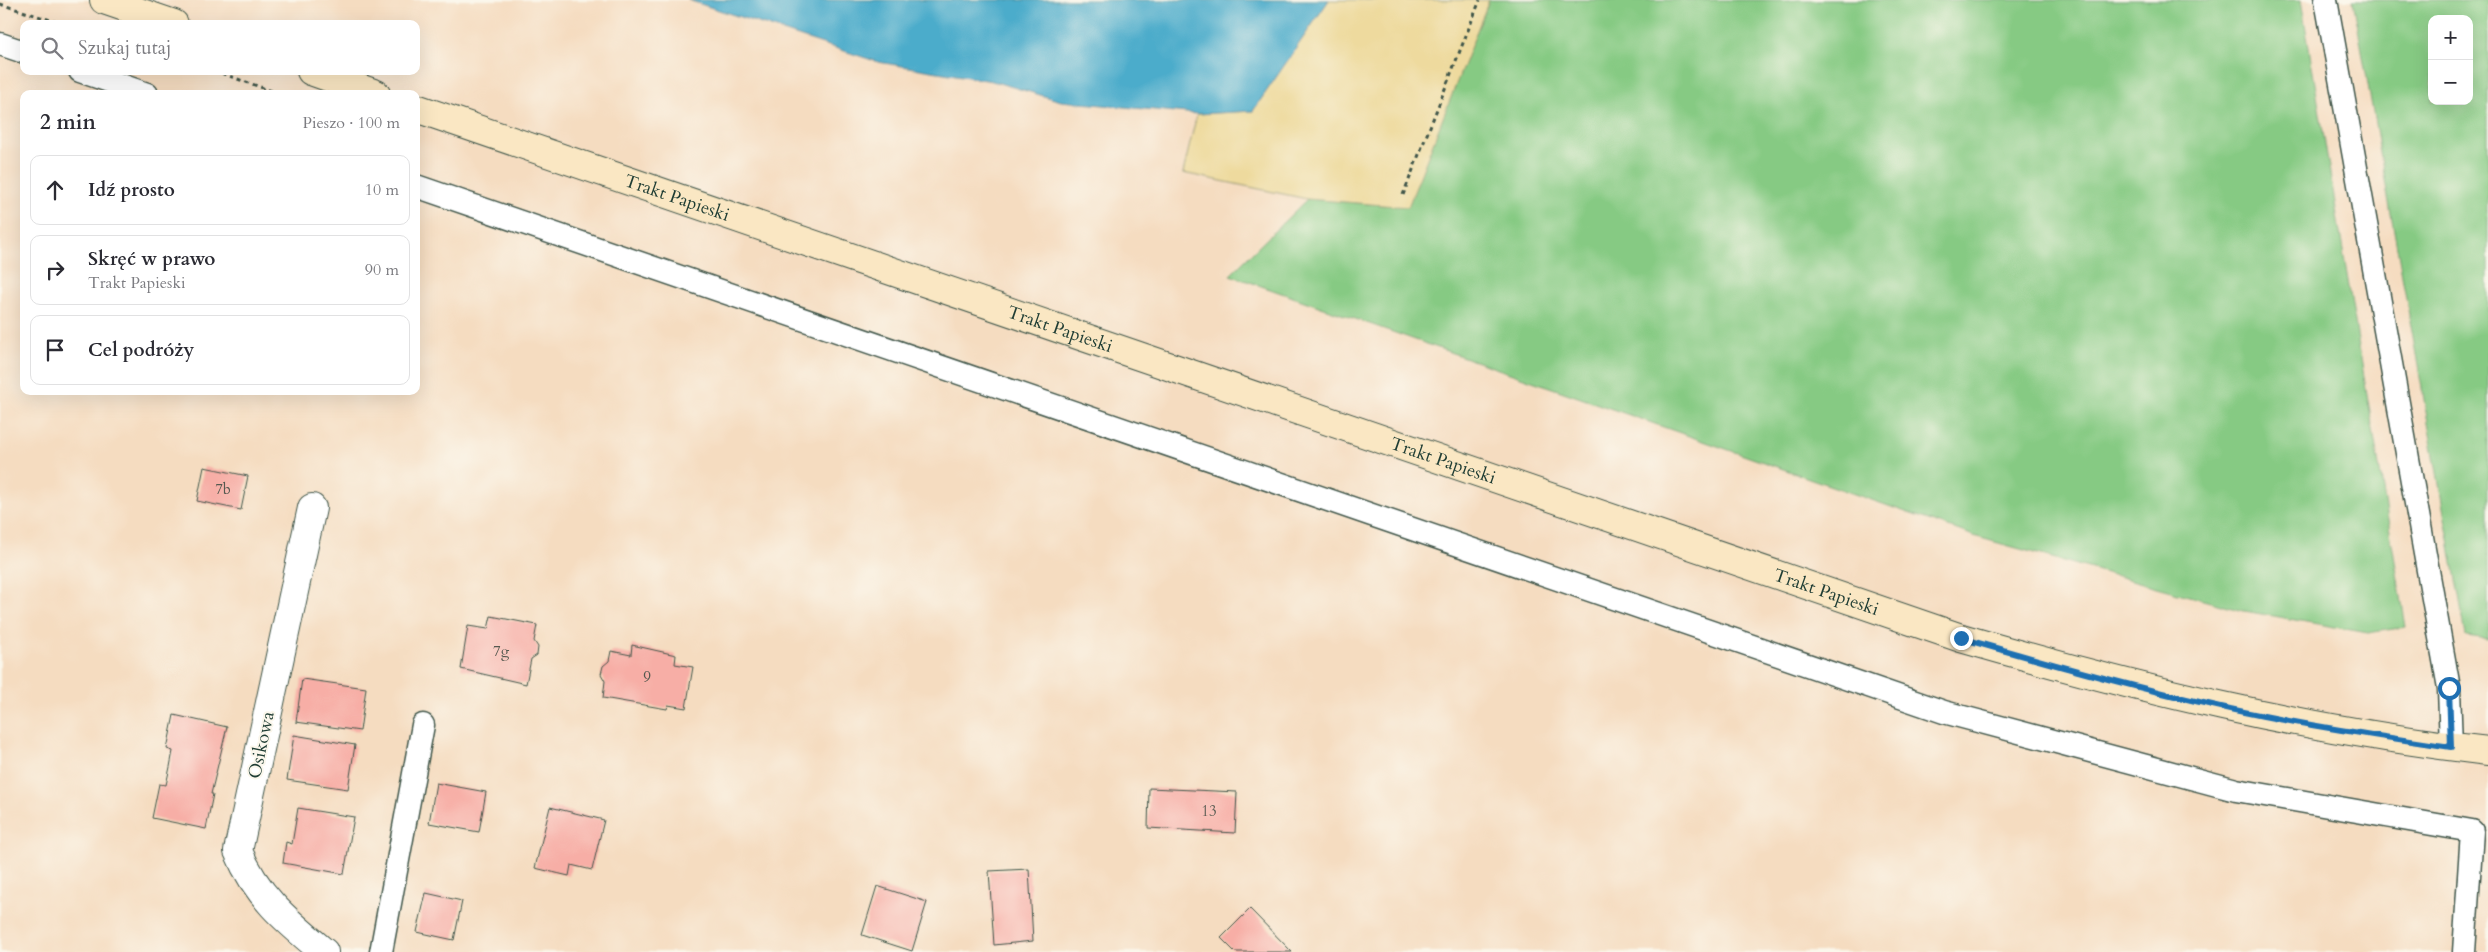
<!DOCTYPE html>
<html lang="pl">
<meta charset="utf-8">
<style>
body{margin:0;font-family:Cardo,serif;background:#f7f7f7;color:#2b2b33}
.controls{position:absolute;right:15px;top:15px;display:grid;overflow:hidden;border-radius:10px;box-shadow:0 5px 20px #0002}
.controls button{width:45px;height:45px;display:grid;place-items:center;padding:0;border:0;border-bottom:1px solid #e1e1e2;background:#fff;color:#2b2b33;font:25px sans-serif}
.stop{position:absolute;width:15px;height:15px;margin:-11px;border:4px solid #1f6fb2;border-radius:50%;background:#fff}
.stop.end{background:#1f6fb2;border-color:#fff;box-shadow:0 1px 5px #0008}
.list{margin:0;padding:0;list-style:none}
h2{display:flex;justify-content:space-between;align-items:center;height:65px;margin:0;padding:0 20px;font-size:21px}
h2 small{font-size:16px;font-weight:400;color:#7c7c81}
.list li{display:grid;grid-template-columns:32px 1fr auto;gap:15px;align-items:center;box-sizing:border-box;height:70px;margin:0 10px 10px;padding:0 10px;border:1px solid #e1e1e2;border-radius:10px}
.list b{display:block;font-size:19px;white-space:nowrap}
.list p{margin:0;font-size:16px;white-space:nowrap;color:#7c7c81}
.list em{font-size:16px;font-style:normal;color:#7c7c81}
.icon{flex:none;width:28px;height:28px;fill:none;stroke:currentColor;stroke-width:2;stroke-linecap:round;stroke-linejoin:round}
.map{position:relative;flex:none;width:2488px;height:952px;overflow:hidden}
.search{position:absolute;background:#fff;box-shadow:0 5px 20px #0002;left:20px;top:20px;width:400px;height:55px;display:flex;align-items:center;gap:12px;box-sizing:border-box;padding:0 18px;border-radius:10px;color:#7c7c81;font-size:19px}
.panel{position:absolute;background:#fff;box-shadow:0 5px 20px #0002;left:20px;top:90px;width:400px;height:305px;border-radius:10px}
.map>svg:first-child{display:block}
.green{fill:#86ca83;stroke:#52845c;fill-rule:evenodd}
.sand{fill:#eeda9e;stroke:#868c69}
.water{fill:#4caccb;stroke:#367480}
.building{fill:#f7aea6}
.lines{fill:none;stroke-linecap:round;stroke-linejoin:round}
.lane-casing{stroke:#3f5549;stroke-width:25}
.street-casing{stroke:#3f5549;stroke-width:30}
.secondary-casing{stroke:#3f5549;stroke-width:30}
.path{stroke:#3f5549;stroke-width:3;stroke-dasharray:4 4;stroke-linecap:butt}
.lane{stroke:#fff;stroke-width:22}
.street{stroke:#fff;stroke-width:28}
.secondary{stroke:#fae7c3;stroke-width:28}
.route{stroke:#1f6fb2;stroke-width:6}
.labels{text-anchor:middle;stroke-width:4;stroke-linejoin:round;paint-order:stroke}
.number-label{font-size:15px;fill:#555950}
.street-label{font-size:18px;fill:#1f3d34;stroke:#fbf7ec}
</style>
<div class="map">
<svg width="2488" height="952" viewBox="0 0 2488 952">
<rect width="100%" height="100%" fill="#fbf7ec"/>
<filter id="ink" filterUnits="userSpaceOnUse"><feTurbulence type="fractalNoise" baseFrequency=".02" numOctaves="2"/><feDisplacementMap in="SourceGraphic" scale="10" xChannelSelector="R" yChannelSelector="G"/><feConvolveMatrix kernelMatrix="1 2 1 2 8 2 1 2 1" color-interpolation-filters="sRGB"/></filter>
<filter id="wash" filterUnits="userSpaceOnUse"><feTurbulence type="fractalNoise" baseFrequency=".0096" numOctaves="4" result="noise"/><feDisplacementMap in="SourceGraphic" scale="20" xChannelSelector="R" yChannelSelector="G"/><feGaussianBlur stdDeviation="1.12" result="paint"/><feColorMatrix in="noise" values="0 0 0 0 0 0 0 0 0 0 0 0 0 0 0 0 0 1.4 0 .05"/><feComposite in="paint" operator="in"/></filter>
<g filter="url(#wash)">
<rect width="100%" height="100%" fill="#f5dcc0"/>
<g class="green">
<polygon points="1489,0 2301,0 2406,627 2368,633 2239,610 1977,537 1230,275 1307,199 1408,207"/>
<path d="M2353,0H2488V639L2466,636ZM2432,19H2469V101H2432Z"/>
</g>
<polygon class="sand" points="1329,0 1489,0 1408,207 1307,199 1183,173 1197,114 1253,111"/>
<polygon class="water" points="688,0 1329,0 1253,111 1197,114 1061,101 992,81 878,62"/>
<g id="blocks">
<g class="building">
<polygon points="204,467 248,476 241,510 197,501"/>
<polygon points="491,616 537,625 534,641 538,647 537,655 531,659 526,684 461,669 468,626 488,629"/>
<polygon points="632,645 676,655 675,664 693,667 686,708 668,705 667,709 603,698 605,681 601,674 603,666 609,661 611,651 631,655"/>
<polygon points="302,679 366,688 360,731 296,722"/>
<polygon points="174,715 227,727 211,794 213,794 206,829 152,818 159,784 166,785 170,767 173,751 167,749"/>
<polygon points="294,735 355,745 348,789 287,780"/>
<polygon points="436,783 486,792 479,832 429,823"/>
<polygon points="1149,788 1237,792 1235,833 1148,828"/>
<polygon points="550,807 604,820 592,870 571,865 569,876 535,868"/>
<polygon points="298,808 354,817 344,874 283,863 286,842 292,844"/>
<polygon points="1029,869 1033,941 994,945 989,871"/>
<polygon points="877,886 927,902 912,951 862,935"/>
<polygon points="426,893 462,901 454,940 417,932"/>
<polygon points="1250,909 1292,952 1235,952 1221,938"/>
</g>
</g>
</g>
<g filter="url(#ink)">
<use href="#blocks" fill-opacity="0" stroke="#3f5549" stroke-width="1"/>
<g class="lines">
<g class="lane-casing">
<g id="lane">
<polyline points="2326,0 2449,688 2451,747"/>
<polyline points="0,44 24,52"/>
<polyline points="80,71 147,94"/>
<polyline points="416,186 1944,712 2236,790 2472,831 2464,952"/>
<polyline points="381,952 423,725"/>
</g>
</g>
<g class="street-casing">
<path id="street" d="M312,508L238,851C257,897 287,921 324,952"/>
</g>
<g class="secondary-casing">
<g id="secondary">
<polyline points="104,0 174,24"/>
<polyline points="311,71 376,94"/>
<path id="s1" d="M416,108L1961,638C2134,688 2308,731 2488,751"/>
</g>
</g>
<g class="path">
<polyline points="0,4 63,24"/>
<polyline points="215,71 280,94"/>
<polyline points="1403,195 1480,0"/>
</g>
<use href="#lane" class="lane"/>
<use href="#street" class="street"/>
<use href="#secondary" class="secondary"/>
</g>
</g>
<g class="lines" filter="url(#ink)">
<path class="route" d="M1961,638C2050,664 2139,689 2230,709C2303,725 2377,736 2451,747L2449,688"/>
</g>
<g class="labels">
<g class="number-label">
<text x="223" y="494">7b</text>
<text x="501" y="656">7g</text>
<text x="647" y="682">9</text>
<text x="1209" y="816">13</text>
</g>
<g class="street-label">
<text dy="6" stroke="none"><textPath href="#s1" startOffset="276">Trakt Papieski</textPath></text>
<text dy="6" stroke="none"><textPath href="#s1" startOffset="681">Trakt Papieski</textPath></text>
<text dy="6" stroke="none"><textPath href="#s1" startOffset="1086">Trakt Papieski</textPath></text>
<text dy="6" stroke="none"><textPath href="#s1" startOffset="1491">Trakt Papieski</textPath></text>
<text transform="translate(261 745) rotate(-78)" y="6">Osikowa</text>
</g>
</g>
</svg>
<div class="controls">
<button>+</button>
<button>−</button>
</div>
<div class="stop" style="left:2449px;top:688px"></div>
<div class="stop end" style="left:1961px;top:638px"></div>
<div class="search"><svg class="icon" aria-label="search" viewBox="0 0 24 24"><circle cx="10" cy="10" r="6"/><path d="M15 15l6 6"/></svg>Szukaj tutaj</div>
<section class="panel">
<h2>2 min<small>Pieszo · 100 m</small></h2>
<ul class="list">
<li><svg class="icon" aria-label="ahead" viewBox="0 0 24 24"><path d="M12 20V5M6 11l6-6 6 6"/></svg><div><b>Idź prosto</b></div><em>10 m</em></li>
<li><svg class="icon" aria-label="right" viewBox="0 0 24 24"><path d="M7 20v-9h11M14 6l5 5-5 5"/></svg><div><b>Skręć w prawo</b><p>Trakt Papieski</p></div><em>90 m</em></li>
<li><svg class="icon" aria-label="arrive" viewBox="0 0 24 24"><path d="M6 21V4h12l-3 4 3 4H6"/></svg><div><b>Cel podróży</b></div></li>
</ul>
</section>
</div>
